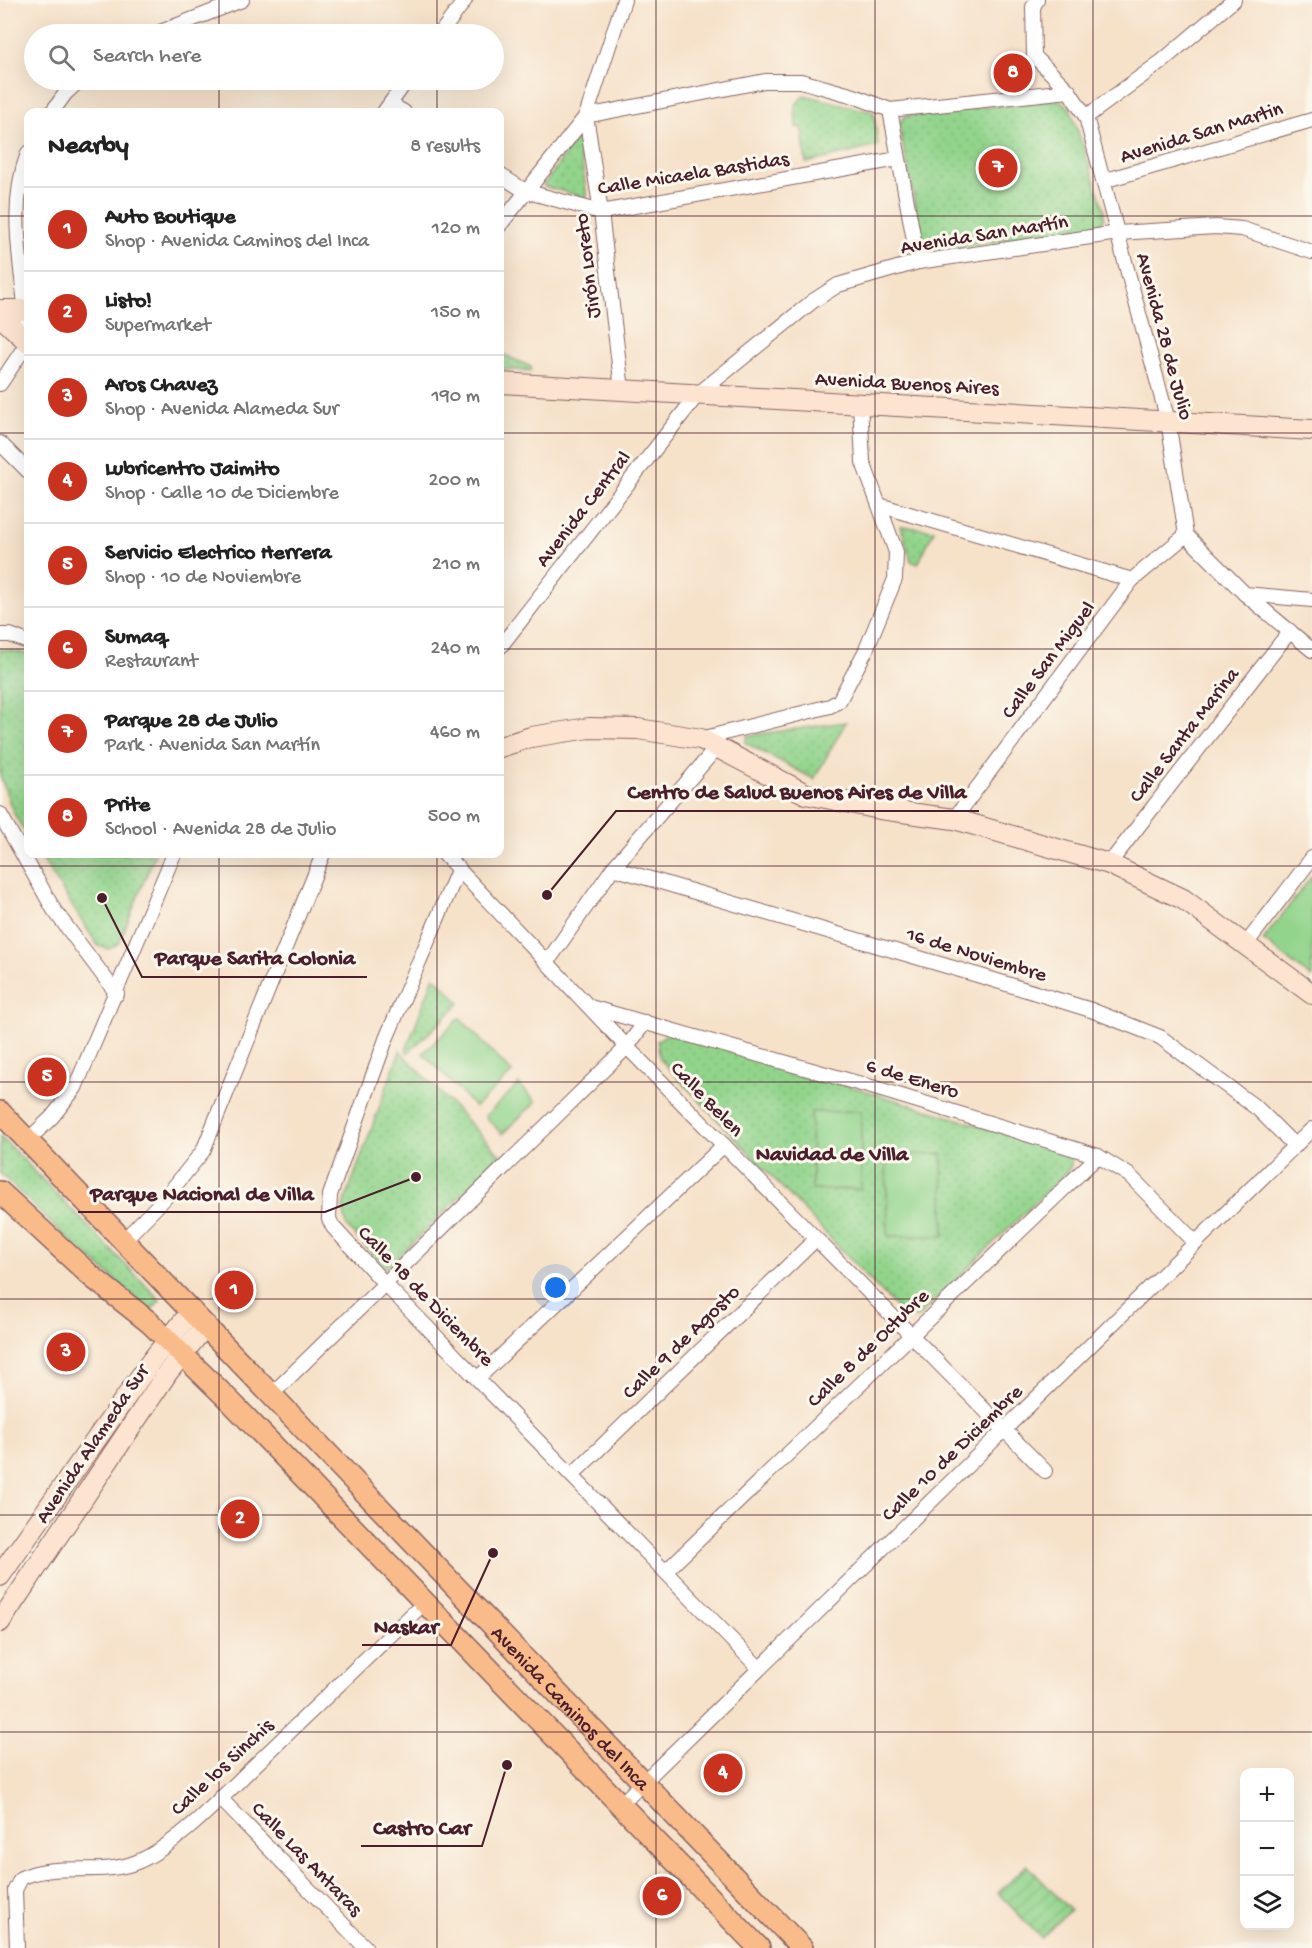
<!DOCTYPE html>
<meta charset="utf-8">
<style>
body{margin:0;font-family:"Gochi Hand",sans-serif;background:#f2f2f2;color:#222}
.controls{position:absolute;right:18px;bottom:18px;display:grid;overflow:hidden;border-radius:12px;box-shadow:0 6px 24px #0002}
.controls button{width:54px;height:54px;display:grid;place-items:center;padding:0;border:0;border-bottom:2px solid #e0e0e0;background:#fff;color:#222;font:30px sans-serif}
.you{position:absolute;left:556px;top:1288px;width:21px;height:21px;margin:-15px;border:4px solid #fff;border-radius:50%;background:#1a73e8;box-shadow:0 0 0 9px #1a73e833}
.badge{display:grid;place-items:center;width:39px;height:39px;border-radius:50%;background:#c8321e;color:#fff;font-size:20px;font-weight:700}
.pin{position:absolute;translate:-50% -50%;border:3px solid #fff;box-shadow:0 2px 6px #0006}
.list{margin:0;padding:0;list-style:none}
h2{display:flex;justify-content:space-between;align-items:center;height:78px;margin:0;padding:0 24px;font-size:26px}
h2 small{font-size:20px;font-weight:400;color:#767676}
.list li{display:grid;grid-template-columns:39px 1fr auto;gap:18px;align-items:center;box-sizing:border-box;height:84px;padding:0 24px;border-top:2px solid #e0e0e0}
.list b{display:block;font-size:22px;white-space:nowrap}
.list p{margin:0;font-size:20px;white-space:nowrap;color:#767676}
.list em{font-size:20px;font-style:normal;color:#767676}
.icon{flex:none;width:33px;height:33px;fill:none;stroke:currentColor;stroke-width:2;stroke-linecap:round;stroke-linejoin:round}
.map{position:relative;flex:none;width:1312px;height:1948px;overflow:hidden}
.search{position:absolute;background:#fff;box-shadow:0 6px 24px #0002;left:24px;top:24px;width:480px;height:66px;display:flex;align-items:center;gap:15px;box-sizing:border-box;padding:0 21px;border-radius:33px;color:#767676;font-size:22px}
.panel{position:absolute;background:#fff;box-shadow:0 6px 24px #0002;left:24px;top:108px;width:480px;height:750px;border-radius:12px}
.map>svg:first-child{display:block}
.grass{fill:url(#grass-dots);stroke:#6e7a5c;stroke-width:1.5}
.garden{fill:url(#garden-furrows);stroke:#6e7a5c;stroke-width:1.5}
.pitch{fill:#92d48c;stroke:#6e7a5c;stroke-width:1.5}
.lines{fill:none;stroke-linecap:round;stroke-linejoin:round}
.street-casing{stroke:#866362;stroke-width:16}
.secondary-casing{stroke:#866362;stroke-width:22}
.primary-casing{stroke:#866362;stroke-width:24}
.street{stroke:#fff;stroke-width:14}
.secondary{stroke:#fde4d1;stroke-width:20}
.primary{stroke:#fabb8b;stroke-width:21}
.grid{fill:none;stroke:#4a1f2b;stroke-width:1.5;stroke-opacity:0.55}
.labels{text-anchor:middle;stroke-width:6;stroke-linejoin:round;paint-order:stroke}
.street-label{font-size:21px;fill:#4a1f2b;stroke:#fbf7ec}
.neighbourhood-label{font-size:22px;font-weight:bold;fill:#4a1f2b;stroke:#fbf7ec}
.leader{fill:none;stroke:#4a1f2b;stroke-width:2}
.callout-dot{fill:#4a1f2b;stroke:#fbf7ec;stroke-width:2}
.callout-label{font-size:22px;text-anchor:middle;font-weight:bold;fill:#4a1f2b;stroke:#fbf7ec;stroke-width:6;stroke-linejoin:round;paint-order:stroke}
</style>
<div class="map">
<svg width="1312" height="1948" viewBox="0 0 1312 1948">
<defs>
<pattern id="grass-dots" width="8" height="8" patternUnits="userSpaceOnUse" patternTransform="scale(1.5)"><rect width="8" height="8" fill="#92d48c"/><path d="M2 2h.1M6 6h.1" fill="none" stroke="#7fb679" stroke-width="1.8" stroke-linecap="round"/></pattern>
<pattern id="garden-furrows" width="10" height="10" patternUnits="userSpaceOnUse" patternTransform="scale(1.5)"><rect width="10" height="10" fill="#92d48c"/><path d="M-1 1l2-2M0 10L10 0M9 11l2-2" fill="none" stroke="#7fb679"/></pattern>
</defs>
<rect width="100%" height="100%" fill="#fbf7ec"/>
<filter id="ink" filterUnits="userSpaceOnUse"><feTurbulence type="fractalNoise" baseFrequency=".0167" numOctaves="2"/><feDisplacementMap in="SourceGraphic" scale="12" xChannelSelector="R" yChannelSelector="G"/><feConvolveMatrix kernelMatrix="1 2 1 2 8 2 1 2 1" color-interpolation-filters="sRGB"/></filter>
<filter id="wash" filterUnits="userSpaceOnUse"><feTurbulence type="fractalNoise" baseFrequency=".008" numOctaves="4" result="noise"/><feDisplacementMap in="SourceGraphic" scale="24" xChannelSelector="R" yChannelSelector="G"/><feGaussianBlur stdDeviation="1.35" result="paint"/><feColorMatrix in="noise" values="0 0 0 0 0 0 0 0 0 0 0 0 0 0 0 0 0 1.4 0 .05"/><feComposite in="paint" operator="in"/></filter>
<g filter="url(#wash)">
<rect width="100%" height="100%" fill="#f6e1c9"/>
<g class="grass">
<polygon points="804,95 874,112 878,146 806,163 802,127 796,127 795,106"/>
<polygon points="1054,99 1063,102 1070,108 1104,209 1104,219 1099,225 930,252 924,248 899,126 901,120 906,116"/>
<polygon points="578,136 587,198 543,186"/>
<polygon points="500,353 531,367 531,371 500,369"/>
<polygon points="901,526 934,530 918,564 911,561"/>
<polygon points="0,649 28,654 28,837 13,812 0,775"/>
<polygon points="846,722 814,779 746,743 747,736"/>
<polygon points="39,854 155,854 119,943 109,949 98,946"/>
<polygon points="434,976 460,1003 408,1053 406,1050"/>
<polygon points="676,1033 1069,1153 1072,1160 1070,1168 917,1318 905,1317 660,1059 657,1041 665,1035"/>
<polygon points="400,1051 501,1156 386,1269 347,1227 343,1206"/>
<polygon points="0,1136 160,1300 151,1311 58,1230 0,1173"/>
</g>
<polygon class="garden" points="1027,1865 1070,1910 1041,1938 998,1893"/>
<g class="pitch">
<polygon points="1312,876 1312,978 1263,940"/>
<polygon points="460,1018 512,1073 475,1107 423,1053"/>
<polygon points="519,1084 536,1102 502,1134 485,1116"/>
<polygon points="861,1111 861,1189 812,1190 811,1112"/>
<polygon points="942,1154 944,1236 888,1236 886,1155"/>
</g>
</g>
<g filter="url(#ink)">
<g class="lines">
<g class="street-casing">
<g id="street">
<polyline points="1037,0 1033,7 1034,56 1069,91 1086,117 1168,421 1186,535 1245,594 1312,650"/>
<polyline points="155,34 242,0"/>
<polyline points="440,34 465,0"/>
<polyline points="390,104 404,112"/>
<polyline points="890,110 918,262"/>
<polyline points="52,112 65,94 80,80"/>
<polyline points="384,112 407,80"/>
<polyline points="1086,117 1161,62 1234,0"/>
<polyline points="500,175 525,191 601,212 898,159"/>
<polyline points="1103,181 1312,120"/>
<polyline points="500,225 586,116 765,81 801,81 854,96 890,110 1069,91"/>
<path d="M0,384L28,342C26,280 5,214 28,153"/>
<polyline points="622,390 601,212 586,116 624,0"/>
<polyline points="0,443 28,471"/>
<polyline points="879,505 1132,580"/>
<polyline points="1245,594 1312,600"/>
<polyline points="0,635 10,635 28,642"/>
<polyline points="500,647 698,394 813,301 838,285 918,262 1118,233 1216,227 1242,229 1312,252"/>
<polyline points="701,739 830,706 839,701 865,652 895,579 896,552 863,462 860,403"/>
<polyline points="0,814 54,910 117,994"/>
<polyline points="954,819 1132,580 1186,535"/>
<polyline points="444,854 627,1047 1045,1471"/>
<polyline points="1109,864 1290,631"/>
<polyline points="459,868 386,1039 330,1195 329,1219 333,1227 386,1285 759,1668"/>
<polyline points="613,868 984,977 1091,1010 1160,1037 1258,1109 1295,1146"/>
<polyline points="1246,944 1312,858"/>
<polyline points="548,961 613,868 718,746"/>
<polyline points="590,1007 875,1088 1098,1156 1129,1175 1196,1243"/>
<polyline points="27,1141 52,1117 75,1088 174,854"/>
<polyline points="123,1241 165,1198 203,1151 323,854"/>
<polyline points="478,1378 724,1145"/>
<polyline points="272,1394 627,1047 645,1022"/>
<polyline points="573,1474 816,1239"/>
<polyline points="666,1571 1098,1156"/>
<polyline points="220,1798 366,1948"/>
<polyline points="620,1805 1312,1129"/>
<path d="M17,1948L15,1890L21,1878C57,1861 100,1877 137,1862C176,1846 222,1797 253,1767C310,1712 367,1657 424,1603"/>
</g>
</g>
<g class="secondary-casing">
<g id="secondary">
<polyline points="0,310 28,310"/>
<polyline points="0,316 28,342"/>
<polyline points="500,383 1312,430"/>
<polyline points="500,747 531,737 589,728 638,729 701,739 806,794 880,809 954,819 1109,864 1183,899 1312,994"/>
<polyline points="0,1576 152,1360 192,1311"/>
<polyline points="0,1622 168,1372 206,1325"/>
</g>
</g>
<g class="primary-casing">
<g id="primary">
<path id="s1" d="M0,1112L802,1948"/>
<polyline points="0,1192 91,1276 149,1322 232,1403 759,1948"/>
</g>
</g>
<use href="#street" class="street"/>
<use href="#secondary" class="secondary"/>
<use href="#primary" class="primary"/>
</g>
</g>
<path class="grid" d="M219,0V34M437,0V34M656,0V1948M875,0V1948M1093,0V1948M219,80V112M437,80V112M0,216H28M500,216H1312M0,433H28M500,433H1312M0,649H28M500,649H1312M219,854V1948M437,854V1948M0,866H1312M0,1082H1312M0,1299H1312M0,1515H1312M0,1732H1312"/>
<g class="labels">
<g class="street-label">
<text transform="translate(1201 131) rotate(-17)" y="7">Avenida San Martin</text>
<text transform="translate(693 172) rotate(-9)" y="7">Calle Micaela Bastidas</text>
<text transform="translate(984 233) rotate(-9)" y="7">Avenida San Martín</text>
<text transform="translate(586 266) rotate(-97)" y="7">Jirón Loreto</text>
<text transform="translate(1166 336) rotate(75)" y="7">Avenida 28 de Julio</text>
<text transform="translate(907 382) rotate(3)" y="7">Avenida Buenos Aires</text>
<text transform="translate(582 508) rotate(-52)" y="7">Avenida Central</text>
<text transform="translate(1047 659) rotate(-53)" y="7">Calle San Miguel</text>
<text transform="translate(1183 734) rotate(-52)" y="7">Calle Santa Marina</text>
<text transform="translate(977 953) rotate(17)" y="7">16 de Noviembre</text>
<text transform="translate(913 1077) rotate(17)" y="7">6 de Enero</text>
<text transform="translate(708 1098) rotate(46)" y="7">Calle Belen</text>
<text transform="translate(427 1295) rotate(46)" y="7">Calle 18 de Diciembre</text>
<text transform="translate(680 1341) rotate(-44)" y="7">Calle 9 de Agosto</text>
<text transform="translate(867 1347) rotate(-44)" y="7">Calle 8 de Octubre</text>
<text transform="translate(91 1443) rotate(-56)" y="7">Avenida Alameda Sur</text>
<text transform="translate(951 1452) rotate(-44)" y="7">Calle 10 de Diciembre</text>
<text dy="7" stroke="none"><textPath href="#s1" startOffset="825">Avenida Caminos del Inca</textPath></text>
<text transform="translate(221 1766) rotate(-43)" y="7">Calle los Sinchis</text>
<text transform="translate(308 1858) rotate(46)" y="7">Calle Las Antaras</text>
</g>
<g class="neighbourhood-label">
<text x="832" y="1160">Navidad de Villa</text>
</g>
</g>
<path class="leader" d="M547 895L616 811H979M102 898L142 977H367M416 1177L325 1212H78M493 1553L451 1645H362M507 1765L482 1846H361"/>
<g class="callout-dot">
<circle cx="547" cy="895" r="6"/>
<circle cx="102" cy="898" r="6"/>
<circle cx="416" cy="1177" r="6"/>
<circle cx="493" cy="1553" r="6"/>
<circle cx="507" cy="1765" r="6"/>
</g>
<g class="callout-label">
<text x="797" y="798">Centro de Salud Buenos Aires de Villa</text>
<text x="255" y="964">Parque Sarita Colonia</text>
<text x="202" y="1200">Parque Nacional de Villa</text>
<text x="406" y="1633">Naskar</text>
<text x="422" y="1834">Castro Car</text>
</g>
</svg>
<div class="controls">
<button>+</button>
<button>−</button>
<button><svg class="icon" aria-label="layers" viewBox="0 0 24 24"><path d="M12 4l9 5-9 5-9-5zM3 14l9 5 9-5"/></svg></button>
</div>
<div class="you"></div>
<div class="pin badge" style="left:234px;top:1290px">1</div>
<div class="pin badge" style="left:240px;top:1519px">2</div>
<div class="pin badge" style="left:66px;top:1352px">3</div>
<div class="pin badge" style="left:723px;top:1773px">4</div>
<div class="pin badge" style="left:47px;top:1077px">5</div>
<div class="pin badge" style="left:662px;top:1896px">6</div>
<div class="pin badge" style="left:998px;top:168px">7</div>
<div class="pin badge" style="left:1013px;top:73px">8</div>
<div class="search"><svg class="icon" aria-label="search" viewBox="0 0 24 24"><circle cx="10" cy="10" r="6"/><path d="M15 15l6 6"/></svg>Search here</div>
<section class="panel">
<h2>Nearby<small>8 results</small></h2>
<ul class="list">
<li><span class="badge">1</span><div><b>Auto Boutique</b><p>Shop · Avenida Caminos del Inca</p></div><em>120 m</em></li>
<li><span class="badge">2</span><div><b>Listo!</b><p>Supermarket</p></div><em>150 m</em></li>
<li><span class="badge">3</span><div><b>Aros Chavez</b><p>Shop · Avenida Alameda Sur</p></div><em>190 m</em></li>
<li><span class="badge">4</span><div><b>Lubricentro Jaimito</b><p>Shop · Calle 10 de Diciembre</p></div><em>200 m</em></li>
<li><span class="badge">5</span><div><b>Servicio Electrico Herrera</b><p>Shop · 10 de Noviembre</p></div><em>210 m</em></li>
<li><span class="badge">6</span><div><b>Sumaq</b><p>Restaurant</p></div><em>240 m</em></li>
<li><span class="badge">7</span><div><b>Parque 28 de Julio</b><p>Park · Avenida San Martín</p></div><em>460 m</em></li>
<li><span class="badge">8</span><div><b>Prite</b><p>School · Avenida 28 de Julio</p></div><em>500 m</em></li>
</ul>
</section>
</div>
